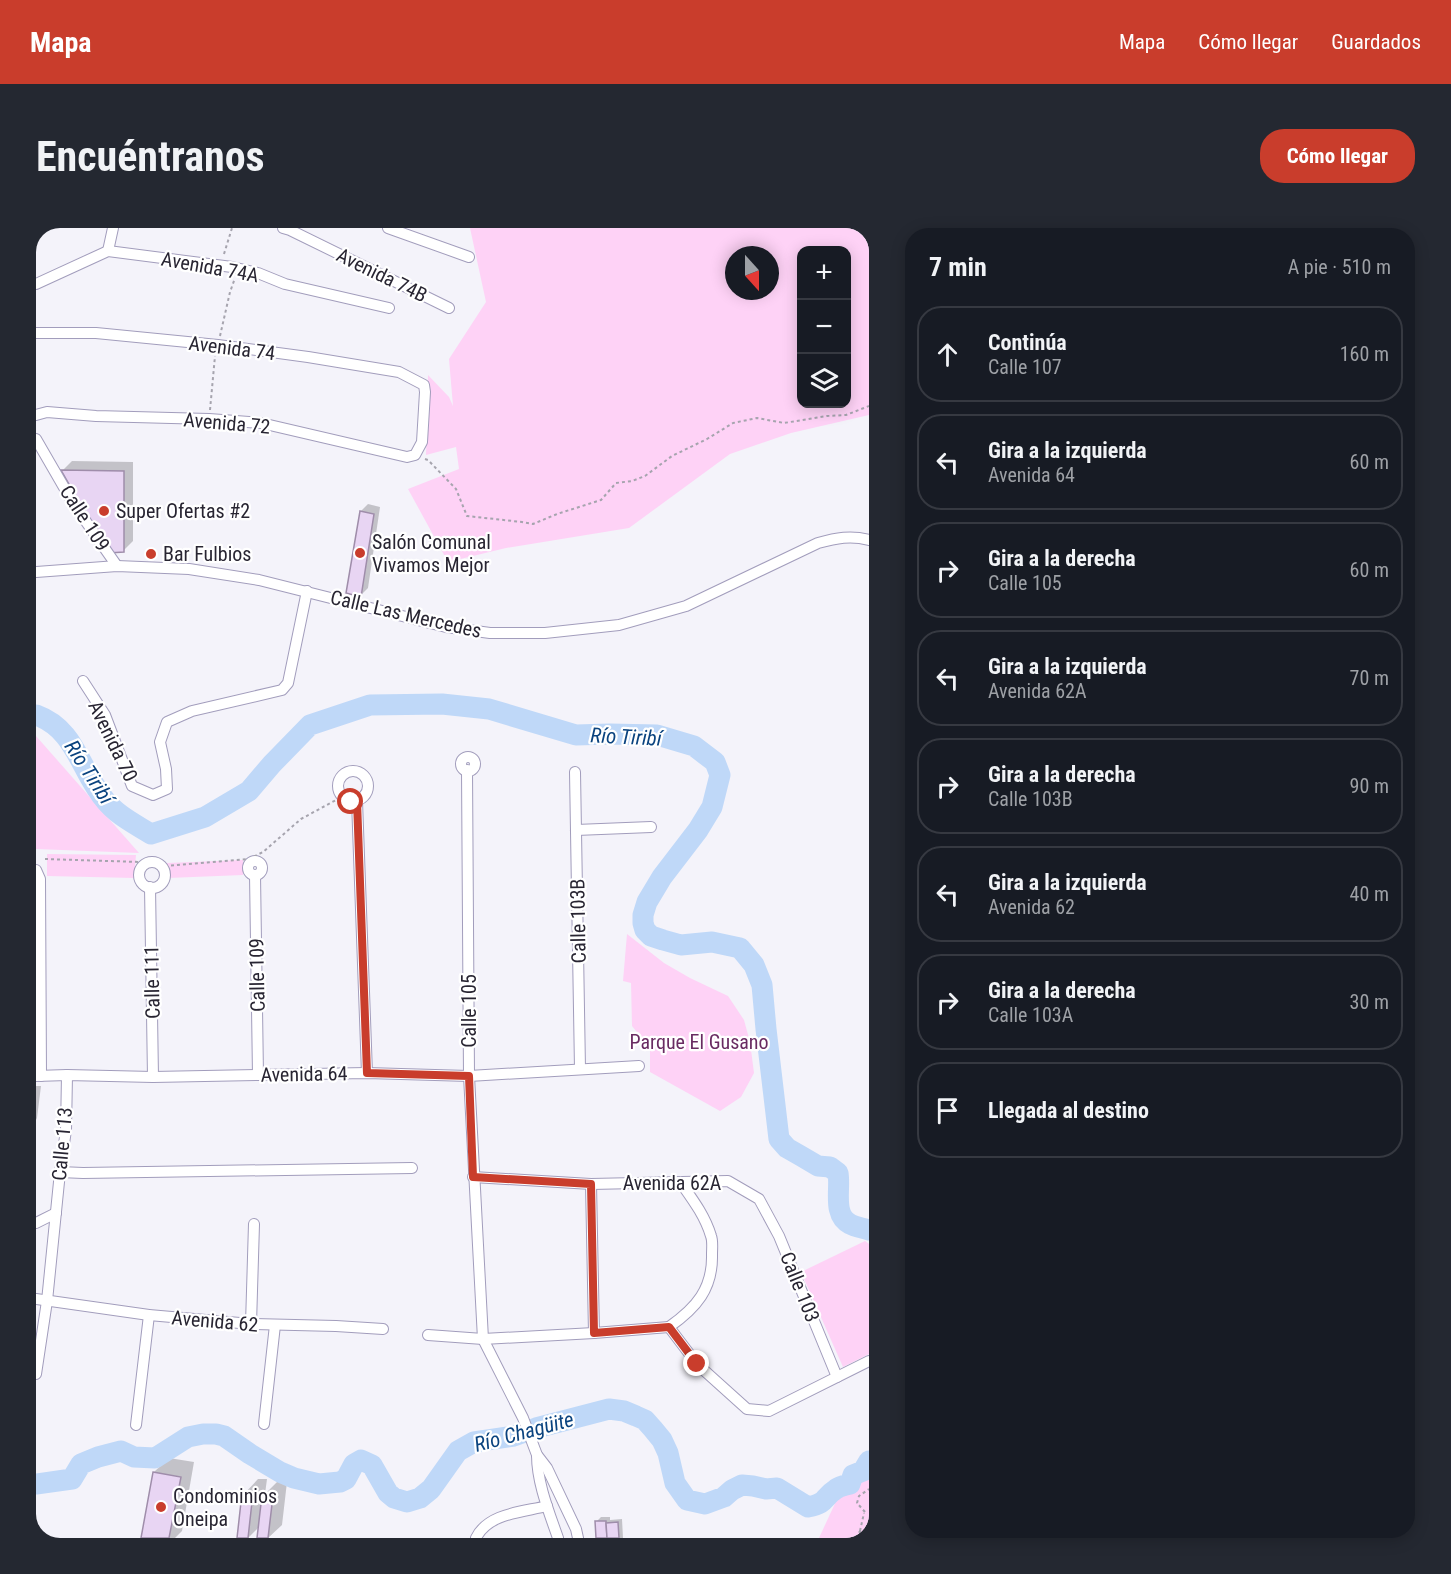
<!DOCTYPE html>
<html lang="es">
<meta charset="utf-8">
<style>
body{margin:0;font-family:"Roboto Condensed",sans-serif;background:#242831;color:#f1f3f6}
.controls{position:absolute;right:18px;top:18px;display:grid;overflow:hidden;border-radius:12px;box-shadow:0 3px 15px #0003}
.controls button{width:54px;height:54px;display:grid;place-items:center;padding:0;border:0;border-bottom:2px solid #363941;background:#171b24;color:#f1f3f6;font:30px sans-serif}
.compass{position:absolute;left:689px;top:18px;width:54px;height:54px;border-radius:50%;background:#171b24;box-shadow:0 3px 15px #0003;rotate:159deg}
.stop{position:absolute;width:18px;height:18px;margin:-14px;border:4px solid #c93d2c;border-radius:50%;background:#fff}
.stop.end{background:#c93d2c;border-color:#fff;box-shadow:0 2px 6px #0008}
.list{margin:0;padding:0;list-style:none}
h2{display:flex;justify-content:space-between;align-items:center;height:78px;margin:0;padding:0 24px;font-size:26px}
h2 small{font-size:20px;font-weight:400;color:#9ea1a6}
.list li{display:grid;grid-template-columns:39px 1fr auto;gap:18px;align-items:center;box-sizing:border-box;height:96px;margin:0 12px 12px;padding:0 12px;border:2px solid #363941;border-radius:24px}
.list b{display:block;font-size:22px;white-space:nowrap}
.list p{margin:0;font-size:20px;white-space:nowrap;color:#9ea1a6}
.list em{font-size:20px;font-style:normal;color:#9ea1a6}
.icon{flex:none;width:33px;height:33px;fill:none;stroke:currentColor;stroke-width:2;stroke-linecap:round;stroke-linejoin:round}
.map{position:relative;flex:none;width:833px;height:1310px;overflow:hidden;border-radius:24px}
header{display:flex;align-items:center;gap:36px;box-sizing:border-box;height:84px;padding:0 30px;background:#c93d2c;color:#fff}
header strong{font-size:28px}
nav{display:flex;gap:33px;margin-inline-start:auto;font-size:21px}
.intro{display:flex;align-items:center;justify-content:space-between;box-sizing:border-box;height:144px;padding:0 36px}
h1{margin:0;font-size:42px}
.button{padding:15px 27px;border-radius:24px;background:#c93d2c;color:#fff;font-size:21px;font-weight:700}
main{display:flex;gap:36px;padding:0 36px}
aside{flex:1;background:#171b24;border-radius:24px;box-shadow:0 3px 15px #0003}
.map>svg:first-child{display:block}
.green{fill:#fed2f6;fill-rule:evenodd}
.shadow{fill:#0003}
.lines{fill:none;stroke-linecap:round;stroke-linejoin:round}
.river{stroke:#bfd8f8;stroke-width:21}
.building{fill:#e8d5f3;stroke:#9f8daa;stroke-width:1.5}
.street-casing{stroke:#a29dbc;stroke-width:12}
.path{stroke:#a6a4ae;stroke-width:2;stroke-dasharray:3 3;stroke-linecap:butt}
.street{stroke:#fff;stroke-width:10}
.route{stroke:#c93d2c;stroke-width:8}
.poi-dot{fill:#c93d2c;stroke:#fff;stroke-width:2}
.labels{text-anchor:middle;stroke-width:4.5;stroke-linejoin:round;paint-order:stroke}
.street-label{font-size:20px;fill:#282532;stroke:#fff}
.poi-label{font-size:20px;fill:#282532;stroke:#fff;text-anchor:start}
.park-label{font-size:20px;fill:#692b62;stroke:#fff}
.water-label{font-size:21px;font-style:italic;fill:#0a437f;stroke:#fff}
</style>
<header>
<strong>Mapa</strong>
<nav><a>Mapa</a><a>Cómo llegar</a><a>Guardados</a></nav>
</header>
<div class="intro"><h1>Encuéntranos</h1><a class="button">Cómo llegar</a></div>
<main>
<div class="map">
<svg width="833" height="1310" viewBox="0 0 833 1310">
<rect width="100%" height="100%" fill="#f4f3fa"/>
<g class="green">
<path d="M434,0H833V187L755,205L694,226L593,300L470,320L412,334L372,261L423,241L420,219L390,227L392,147L413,169L417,178L413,131L450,74ZM766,22H810V176H766ZM698,27H734V63H698Z"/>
<polygon points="0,508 103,625 0,621"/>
<polygon points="11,626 100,627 98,650 11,648"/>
<polygon points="207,632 207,647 132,650 131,635"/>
<polygon points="591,706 628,735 654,750 692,768 708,792 714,814 718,845 705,869 684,883 614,844 614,820 596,798 595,755 587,753"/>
<polygon points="829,1013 833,1016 833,1126 807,1139 765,1044"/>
<polygon points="833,1248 833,1310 783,1310 802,1269"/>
</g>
<g class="shadow">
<polygon points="36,233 97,234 97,313 87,323 27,242"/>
<polygon points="332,276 344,279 332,360 325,367 325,283"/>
<polygon points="0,858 5,858 1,890 0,892"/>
<polygon points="133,1230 158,1234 146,1303 139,1310 106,1310 118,1244"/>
<polygon points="222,1251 231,1251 229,1266 242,1253 251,1254 246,1297 232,1310 222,1310 224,1298 212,1310 208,1266"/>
<polygon points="565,1289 574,1289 574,1292 586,1291 587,1310 561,1310 560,1294"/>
</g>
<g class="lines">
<g class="river">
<path d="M0,487C36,500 42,533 61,561C76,585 92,592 115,606L169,589L213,563L236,536L274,497L334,477L406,476L453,481L540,507L574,506L621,507L658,518L679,534L684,547L676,579L662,602L626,649L611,674L607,687V695L609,702L615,708L627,712L645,717L676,714L704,720L718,737L726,757L730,801L743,911L751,920L765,928L782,938L794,939L802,945C805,960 796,987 814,996C819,999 827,1000 833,1002"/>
<path d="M0,1256L36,1251L45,1236L62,1229L85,1223L98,1229L119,1230L152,1209L167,1206H180L188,1208L214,1226L244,1244L258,1250L283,1256L304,1254L310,1251L318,1236L325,1232L336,1237L352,1265L358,1270L371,1274L384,1270L395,1261L422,1223L438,1214L478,1208L500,1200L573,1181L588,1183L600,1188L609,1192L617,1201L626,1212L632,1225L639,1255L651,1272L669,1276L688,1269L696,1262L706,1257L717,1258L730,1261L741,1260L772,1279C792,1275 786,1270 800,1261C804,1258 810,1257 814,1256L817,1247L827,1243L833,1233"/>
</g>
</g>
<g class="building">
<polygon points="25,242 88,243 88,324 72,325"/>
<polygon points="324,283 338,286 325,369 310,365"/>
<polygon points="117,1244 145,1249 133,1310 105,1310"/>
<polygon points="206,1265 217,1265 212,1310 201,1310"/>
<polygon points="226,1267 237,1268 232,1310 221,1310"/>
<polygon points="559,1293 570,1293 571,1310 560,1310"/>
<polygon points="582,1294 583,1310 571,1310 570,1295"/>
</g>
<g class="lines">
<g class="street-casing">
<g id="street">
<polyline points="247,0 254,2 413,80"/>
<polyline points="352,0 433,29"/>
<polyline points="72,23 77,0"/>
<polyline points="0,56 72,23 196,39 222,45 249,56 353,80"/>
<polyline points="0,105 60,105 182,117 272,129 363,144 388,157 389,164 386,214 379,227 371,229 225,195 173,191 60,188 11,184 0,187"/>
<polyline points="0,211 37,275 81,338"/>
<path d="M0,344L81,338L153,341L223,352L410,399L454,405H509L583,397L650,378L782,315C800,310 815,307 833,312"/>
<polyline points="47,453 69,487 96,558 117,567 131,561 130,541 124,514 131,494 156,483 246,462 252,455 271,363"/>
<circle cx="432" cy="536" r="7"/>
<polyline points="431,542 433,848 447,1111 487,1190 501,1227 511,1240 540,1301 542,1310"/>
<circle cx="317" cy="558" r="15"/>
<polyline points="539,544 544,841"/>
<polyline points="321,573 331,845"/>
<polyline points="540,602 615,599"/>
<circle cx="219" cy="640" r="7"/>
<circle cx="116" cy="647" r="13"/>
<polyline points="0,642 4,651 5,848"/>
<polyline points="219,647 222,847"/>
<polyline points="114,659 117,849"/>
<polyline points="0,848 31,847 117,849 331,845 433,848 603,838"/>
<polyline points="24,944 47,945 376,940"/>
<polyline points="437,949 555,956 692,953 723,971 743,1008 801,1149"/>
<polyline points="555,956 558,1105"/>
<polyline points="0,995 20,985"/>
<polyline points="0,1071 113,1087 215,1096 300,1098 347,1101"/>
<polyline points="215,1096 218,996"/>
<polyline points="633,1099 661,1136 711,1181 733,1183 833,1133"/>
<path d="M633,1099C660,1080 677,1061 676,1026C676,1020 677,1013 675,1008C669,988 657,972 645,955"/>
<polyline points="392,1107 447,1111 558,1105 633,1099"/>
<polyline points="0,1146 11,1073 24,944 30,902 31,847"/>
<polyline points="228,1196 239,1097"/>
<polyline points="100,1197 113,1087"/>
<path d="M501,1227C501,1255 513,1284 522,1310"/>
<path d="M440,1310C452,1285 487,1284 511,1278"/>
</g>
</g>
<g class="path">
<polyline points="188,26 196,0"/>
<polyline points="184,108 194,64 199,50"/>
<polyline points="174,182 179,128"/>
<polyline points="389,231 392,232 420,261 431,288 486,294 497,296 521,286 565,272 580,255 596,253 609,248 636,228 671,211 697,195 721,190 748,195 791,188 810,187 833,178"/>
<polyline points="9,631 104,634"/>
<polyline points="129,638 213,631 227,624 265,591 300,572"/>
<polyline points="829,1284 821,1275 823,1268 833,1261"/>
<polyline points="824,1303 828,1285"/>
<polyline points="820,1310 824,1303 833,1303"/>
</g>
<use href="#street" class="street"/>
</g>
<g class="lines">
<polyline class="route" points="315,574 321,573 331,845 433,848 437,949 555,956 558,1105 633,1099 661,1136"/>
</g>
<g class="poi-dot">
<circle cx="68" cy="283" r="6"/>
<circle cx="324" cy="325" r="6"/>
<circle cx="115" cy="326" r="6"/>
<circle cx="125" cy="1279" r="6"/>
</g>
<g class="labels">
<g class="street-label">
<text transform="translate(174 39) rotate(10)" y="7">Avenida 74A</text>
<text transform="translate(346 47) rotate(26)" y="7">Avenida 74B</text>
<text transform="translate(196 120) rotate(7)" y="7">Avenida 74</text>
<text transform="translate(191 195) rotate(5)" y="7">Avenida 72</text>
<text transform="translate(49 290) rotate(57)" y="7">Calle 109</text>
<text transform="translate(370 386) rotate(13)" y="7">Calle Las Mercedes</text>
<text transform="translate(77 513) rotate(64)" y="7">Avenida 70</text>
<text transform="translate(542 693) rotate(-91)" y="7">Calle 103B</text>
<text transform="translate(221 747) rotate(-91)" y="7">Calle 109</text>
<text transform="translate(116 754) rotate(-91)" y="7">Calle 111</text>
<text transform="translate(433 783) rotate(-90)" y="7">Calle 105</text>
<text transform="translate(268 846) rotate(-1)" y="7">Avenida 64</text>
<text transform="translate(26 916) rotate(-85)" y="7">Calle 113</text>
<text x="636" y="962">Avenida 62A</text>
<text transform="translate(764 1059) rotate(68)" y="7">Calle 103</text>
<text transform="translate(179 1093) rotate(5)" y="7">Avenida 62</text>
</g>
<g class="poi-label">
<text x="80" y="290">Super Ofertas #2</text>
<text x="336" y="321">Salón Comunal<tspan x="336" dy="23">Vivamos Mejor</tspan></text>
<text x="127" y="333">Bar Fulbios</text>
<text x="137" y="1275">Condominios<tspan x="137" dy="23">Oneipa</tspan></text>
</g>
<g class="park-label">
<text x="663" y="821">Parque El Gusano</text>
</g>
<g class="water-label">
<text transform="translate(590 509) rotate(3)" y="7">Río Tiribí</text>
<text transform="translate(53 544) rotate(57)" y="7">Río Tiribí</text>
<text transform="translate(488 1204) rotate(-15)" y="7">Río Chagüite</text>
</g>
</g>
</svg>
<div class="controls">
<button>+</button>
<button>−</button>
<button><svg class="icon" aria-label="layers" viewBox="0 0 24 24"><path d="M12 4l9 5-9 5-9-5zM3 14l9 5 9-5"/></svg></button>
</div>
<svg class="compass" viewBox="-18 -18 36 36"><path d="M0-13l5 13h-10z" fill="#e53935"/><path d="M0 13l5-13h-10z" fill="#9ea1a6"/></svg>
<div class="stop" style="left:315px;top:574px"></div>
<div class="stop end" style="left:661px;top:1136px"></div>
</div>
<aside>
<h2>7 min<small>A pie · 510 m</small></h2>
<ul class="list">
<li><svg class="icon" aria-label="ahead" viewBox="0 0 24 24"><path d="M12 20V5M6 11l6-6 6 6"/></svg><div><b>Continúa</b><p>Calle 107</p></div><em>160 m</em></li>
<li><svg class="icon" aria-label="left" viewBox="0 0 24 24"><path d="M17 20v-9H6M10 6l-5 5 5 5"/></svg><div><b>Gira a la izquierda</b><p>Avenida 64</p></div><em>60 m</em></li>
<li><svg class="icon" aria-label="right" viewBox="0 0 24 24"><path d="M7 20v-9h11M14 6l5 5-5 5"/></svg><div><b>Gira a la derecha</b><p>Calle 105</p></div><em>60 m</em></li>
<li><svg class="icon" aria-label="left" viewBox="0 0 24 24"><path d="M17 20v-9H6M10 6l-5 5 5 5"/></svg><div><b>Gira a la izquierda</b><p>Avenida 62A</p></div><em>70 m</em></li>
<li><svg class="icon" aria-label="right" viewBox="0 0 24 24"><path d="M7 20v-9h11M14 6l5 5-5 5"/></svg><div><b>Gira a la derecha</b><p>Calle 103B</p></div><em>90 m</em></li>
<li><svg class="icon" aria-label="left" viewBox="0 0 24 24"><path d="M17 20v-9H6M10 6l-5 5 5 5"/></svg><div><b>Gira a la izquierda</b><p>Avenida 62</p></div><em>40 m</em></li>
<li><svg class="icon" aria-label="right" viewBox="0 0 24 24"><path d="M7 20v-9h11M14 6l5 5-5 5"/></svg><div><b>Gira a la derecha</b><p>Calle 103A</p></div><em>30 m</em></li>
<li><svg class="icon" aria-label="arrive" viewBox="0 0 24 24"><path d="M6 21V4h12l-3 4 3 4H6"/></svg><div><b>Llegada al destino</b></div></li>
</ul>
</aside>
</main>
